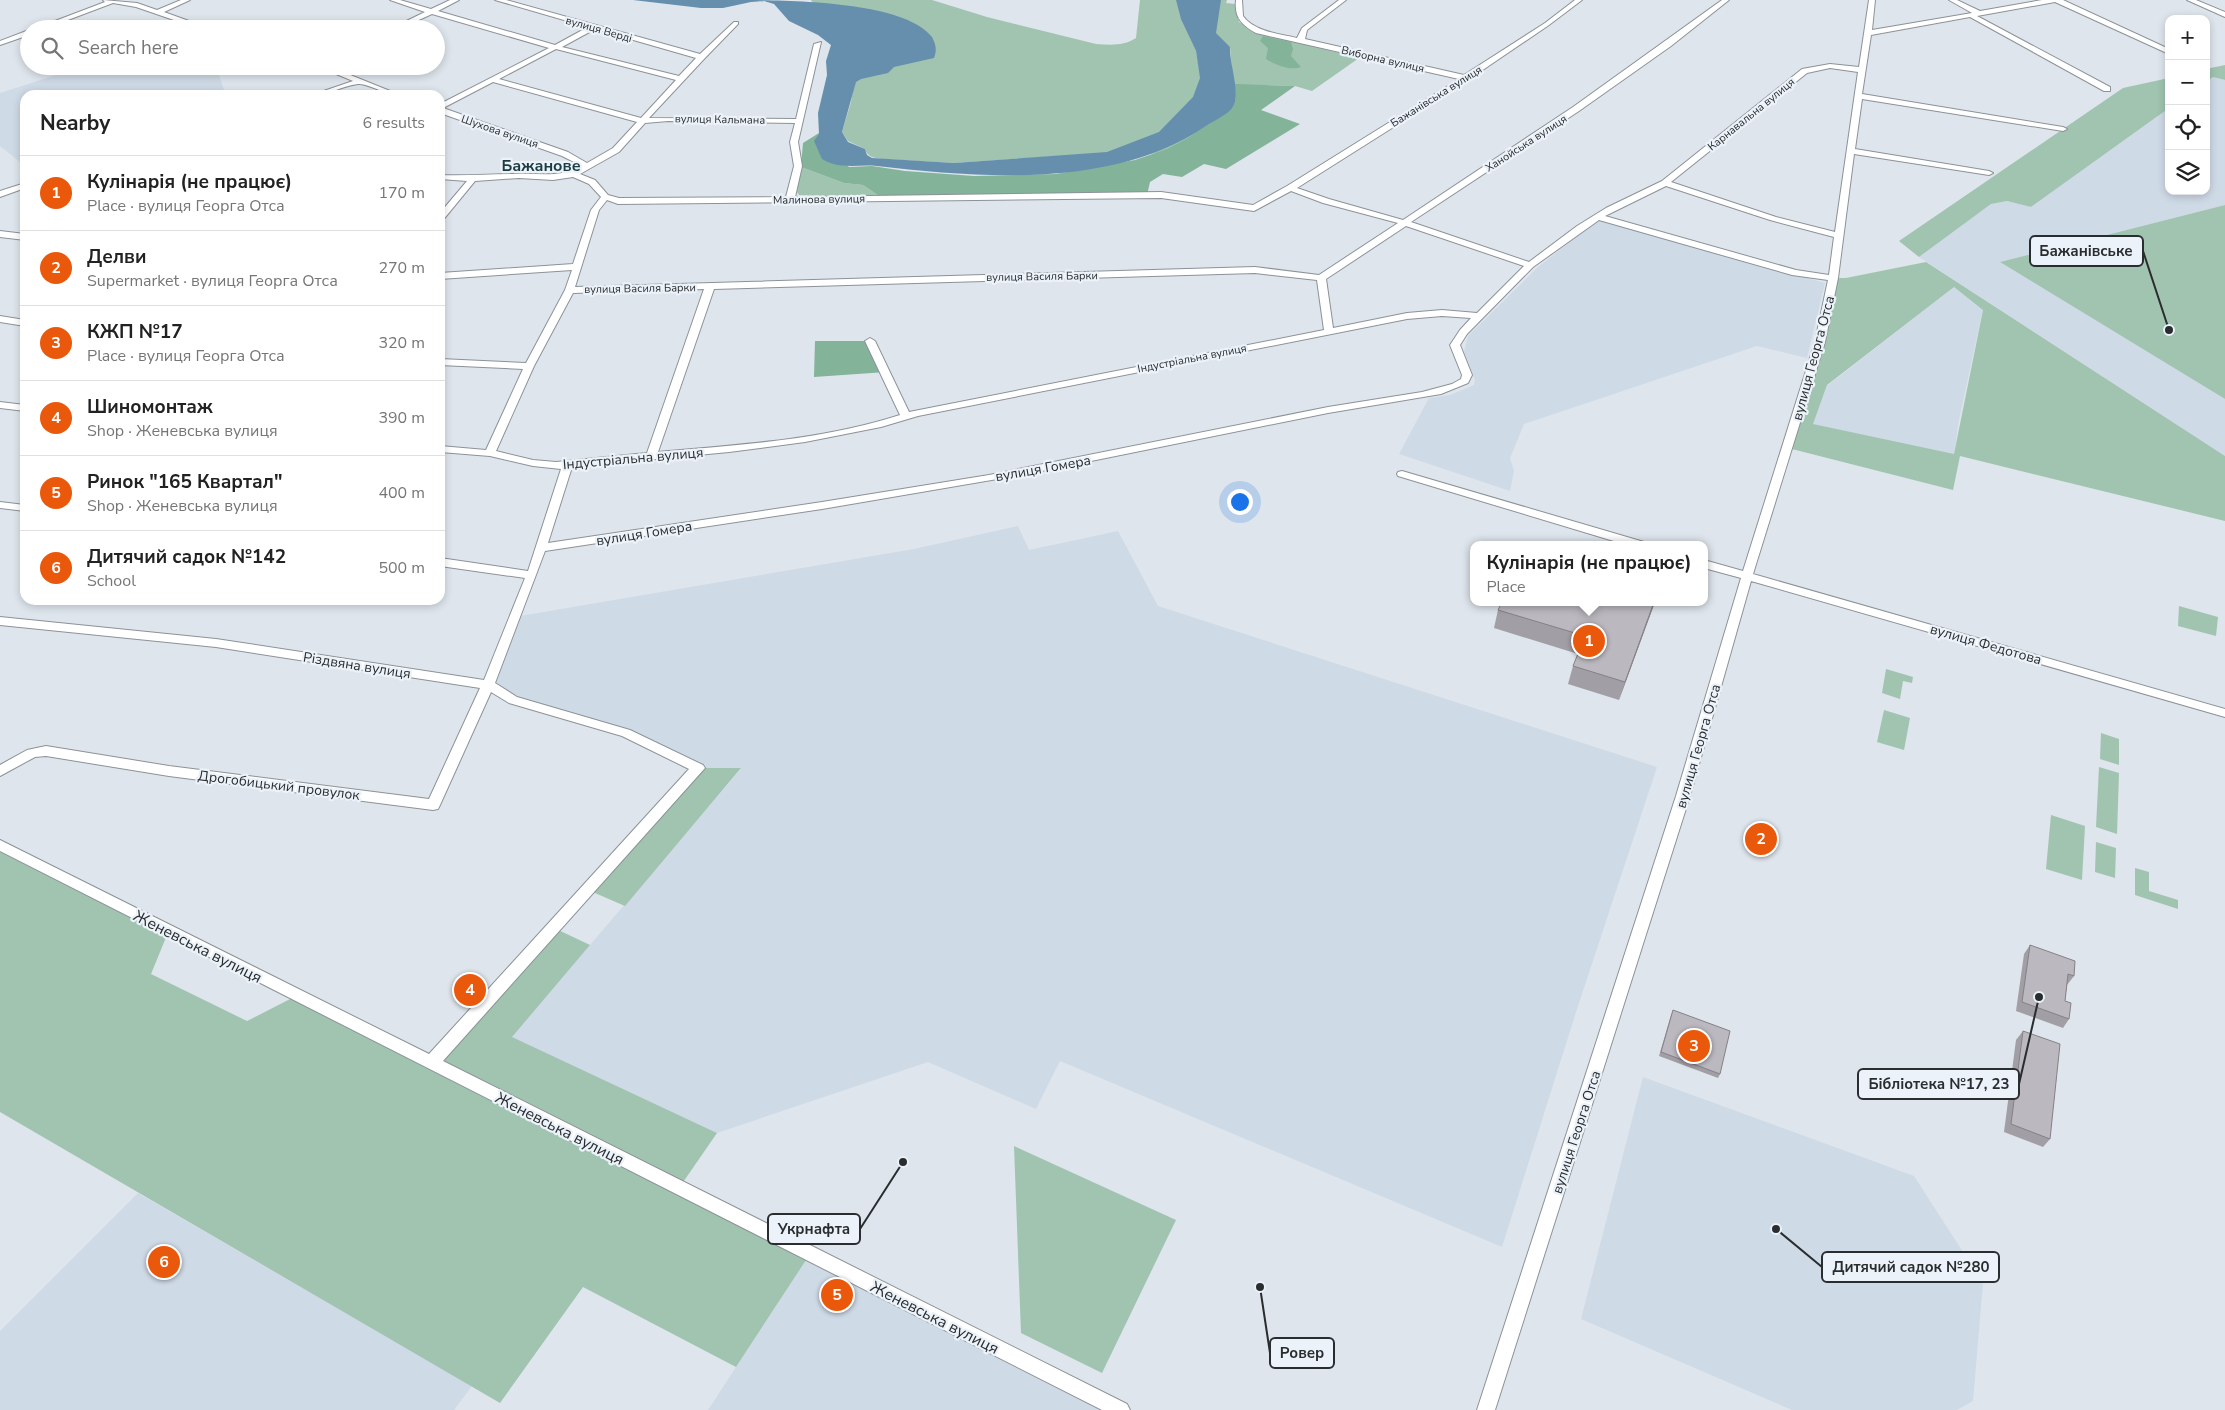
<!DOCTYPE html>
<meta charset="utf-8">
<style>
body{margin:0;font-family:"Nunito Sans",sans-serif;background:#f6f6f6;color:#222}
.controls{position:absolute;right:15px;top:15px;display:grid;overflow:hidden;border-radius:10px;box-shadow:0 2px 8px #0003}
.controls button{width:45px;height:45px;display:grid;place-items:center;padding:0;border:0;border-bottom:1px solid #e0e0e0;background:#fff;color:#222;font:25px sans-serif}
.you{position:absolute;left:1239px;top:501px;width:18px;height:18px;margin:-12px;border:4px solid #fff;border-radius:50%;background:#1a73e8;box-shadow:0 0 0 8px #1a73e833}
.badge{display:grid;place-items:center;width:32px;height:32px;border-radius:50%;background:#ea580c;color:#fff;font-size:16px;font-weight:700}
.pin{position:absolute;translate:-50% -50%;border:2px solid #fff;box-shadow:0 1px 5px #0006}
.popup{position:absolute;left:1470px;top:541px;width:238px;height:65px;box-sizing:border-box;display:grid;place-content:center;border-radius:10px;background:#fff;filter:drop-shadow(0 1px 4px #0005);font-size:16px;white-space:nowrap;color:#767676}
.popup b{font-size:19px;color:#222}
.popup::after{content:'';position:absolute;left:50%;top:100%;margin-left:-10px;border:10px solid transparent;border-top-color:#fff}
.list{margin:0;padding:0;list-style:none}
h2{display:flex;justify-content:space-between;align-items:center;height:65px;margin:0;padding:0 20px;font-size:21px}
h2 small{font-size:16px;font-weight:400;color:#767676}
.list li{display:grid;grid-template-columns:32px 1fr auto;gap:15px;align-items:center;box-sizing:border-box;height:75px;padding:0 20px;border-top:1px solid #e0e0e0}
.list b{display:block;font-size:19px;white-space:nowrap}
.list p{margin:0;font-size:16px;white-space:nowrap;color:#767676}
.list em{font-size:16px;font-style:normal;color:#767676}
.icon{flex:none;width:28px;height:28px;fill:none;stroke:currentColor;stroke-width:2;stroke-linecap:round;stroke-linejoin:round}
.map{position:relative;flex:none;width:2225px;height:1410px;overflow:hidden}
.search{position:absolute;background:#fff;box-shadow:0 2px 8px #0003;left:20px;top:20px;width:425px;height:55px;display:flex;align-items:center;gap:12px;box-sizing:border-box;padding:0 18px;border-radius:28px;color:#767676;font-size:19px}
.panel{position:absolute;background:#fff;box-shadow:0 2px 8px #0003;left:20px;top:90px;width:425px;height:515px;border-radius:15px}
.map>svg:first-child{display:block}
.built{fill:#cfdae7}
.green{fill:#a0c4b0;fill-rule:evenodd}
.forest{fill:#83b399}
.water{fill:#668fad}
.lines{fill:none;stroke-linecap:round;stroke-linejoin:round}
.street-casing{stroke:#8c9298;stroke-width:2}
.street{fill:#fff;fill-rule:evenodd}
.wall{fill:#a29ea5}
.shaded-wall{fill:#848186}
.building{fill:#bcb8c0;stroke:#848186}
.labels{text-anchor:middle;stroke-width:4.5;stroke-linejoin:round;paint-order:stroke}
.far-street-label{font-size:11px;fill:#2a2d2f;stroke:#ebf2f9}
.street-label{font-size:14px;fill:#2a2d2f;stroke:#ebf2f9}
.far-district-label{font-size:16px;font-weight:bold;fill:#1b3d41;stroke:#ebf2f9}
.near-street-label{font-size:16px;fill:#2a2d2f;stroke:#ebf2f9}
.leader{fill:none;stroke:#2a2d2f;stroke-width:2}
.callout-dot{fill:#2a2d2f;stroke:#ebf2f9;stroke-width:2}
.callout{fill:#ebf2f9;stroke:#2a2d2f;stroke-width:2}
.callout-label{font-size:15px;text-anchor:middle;font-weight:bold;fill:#2a2d2f}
</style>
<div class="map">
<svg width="2225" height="1410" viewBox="0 0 2225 1410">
<rect width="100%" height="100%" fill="#dee5ec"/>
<g class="built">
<polygon points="84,66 202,66 217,69 224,90 230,95 25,95 25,166 0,146 0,93"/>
<polygon points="2213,77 2225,80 2225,205 2000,262 2225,399 2225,456 1919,257 1991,204 2007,201 2031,207 2169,108 2169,191 2206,191 2206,82"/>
<polygon points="1598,220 1825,283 1807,358 1757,346 1524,424 1510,458 1514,471 1510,491 1399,454 1429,398 1450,395 1474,385 1475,380 1464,352 1468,336 1538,267"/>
<polygon points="1954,287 1983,309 1959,420 1954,455 1812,424 1827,386"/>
<polygon points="1018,526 1029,550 1118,531 1158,606 1657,767 1577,1009 1502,1247 1060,1061 1036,1109 928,1062 717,1133 511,1037 741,769 698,768 626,733 513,700 488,685 520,616 914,549"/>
<polygon points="1643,1077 1914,1176 1983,1283 1973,1401 1957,1410 1792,1410 1581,1319"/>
<polygon points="138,1193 472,1386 454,1410 0,1410 0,1331"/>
<polygon points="810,1254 1121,1410 708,1410"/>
</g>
<g class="green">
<path d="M811,0H932L987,17L1096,44C1111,45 1124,46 1136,38L1140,0H1227L1226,3L1235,4L1239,22L1255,31L1359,58L1312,91L1295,86L1259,85L1211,152L1058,156L954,163L883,159C875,158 868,158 865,149L848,141L842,132L851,102L856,73ZM1188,33L1230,47L1232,71L1200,74L1196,51Z"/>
<polygon points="2225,65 2225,80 2213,77 2206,82 2206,69"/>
<polygon points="2169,78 2169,108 2031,207 2007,201 1991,204 1919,257 1899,241 2123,88"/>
<polygon points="801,167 844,183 863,185 879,196 799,195 797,192"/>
<polygon points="2225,205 2225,399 2000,262"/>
<path d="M1926,262L2225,456V521L1960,456L1953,490L1788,448L1833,278H1846ZM1954,287L1983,310L1954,454L1813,424L1827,385Z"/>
<polygon points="2179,606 2218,617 2216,636 2178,626"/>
<polygon points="1886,669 1913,677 1912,683 1903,681 1900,699 1882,693"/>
<polygon points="1884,710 1910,718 1904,750 1877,742"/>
<polygon points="2101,733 2119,739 2119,765 2100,759"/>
<polygon points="2099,767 2119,773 2117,834 2096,827"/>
<polygon points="698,768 741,768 625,906 588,890"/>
<polygon points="2051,815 2085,826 2082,880 2046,869"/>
<polygon points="2096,842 2116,848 2115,878 2095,872"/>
<polygon points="0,845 169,930 151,974 247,1021 296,996 431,1063 554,928 590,945 512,1037 717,1133 679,1188 810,1254 736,1367 583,1287 500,1403 0,1112"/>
<polygon points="2135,868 2149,872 2149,891 2178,900 2178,909 2135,895"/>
<polygon points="1014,1146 1176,1220 1102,1373 1021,1333"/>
</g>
<g class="forest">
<path d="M1263,36L1291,42L1293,49L1291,56L1301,67C1290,71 1276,65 1266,59L1268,48L1260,41Z"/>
<polygon points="1235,84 1295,86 1261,110 1300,124 1226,169 1204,164 1182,177 1163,174 1150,182 1147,195 879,196 863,185 844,183 801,167 803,143 819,133 849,167 872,166 905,171 974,176 1056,174 1135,160 1167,149 1188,138 1233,108 1236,98"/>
<polygon points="815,341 870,341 886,372 814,377"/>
</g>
<path class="water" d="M633,0C667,0 702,0 736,0C783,0 904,0 932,37C936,45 937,50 934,58L894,67L888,73L861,79L856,82L842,132L848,142L865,149L867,155L872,158L954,163L1107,152L1159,132L1193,97L1200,78L1196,51L1181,19L1176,0H1221L1216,33L1230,47C1229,63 1241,93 1233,107C1229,114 1213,121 1206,126C1113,189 983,178 877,166C858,164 840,170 822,159L814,141L819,134L818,113L827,75L826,61L831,45L818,35L789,21L774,4L764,1L751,2L723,8H701Z"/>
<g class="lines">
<g class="street-casing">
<g id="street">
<polygon points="103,0 137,3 157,10 181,0 190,0 164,12 211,29 200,29 136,7 113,3 44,29 34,29 105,2"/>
<path d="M390,0H400L431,9L450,0H459L438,11L555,45L588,27L495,0H506L700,54L734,22H738V24L704,59L649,118L796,119L814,44L821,42L798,142L802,166L795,197L1161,192L1253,205L1287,186L1459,79L1256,33C1242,25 1234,18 1236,0H1242L1243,16C1255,32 1280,34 1297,38L1302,28L1339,0H1346L1307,30L1305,39L1464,75L1545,23L1575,0H1582L1549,25L1468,80L1297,188L1329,199L1403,220L1573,107L1722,0H1729L1671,46L1579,111L1411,222L1529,262L1577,226L1606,208L1662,181L1802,69L1830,64L1859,67L1869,0H1875L1872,30L1972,13L1949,0H1957L1980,11L2042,0H2063L2169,49V54L2055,2L1977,16L2110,87V91H2104L1970,17L1871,35L1862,94L2063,127L2067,129L2063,131L1862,99L1855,149L1989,171L1993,173L1989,175L1854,154L1838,278L1825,342L1753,574L2225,709V717L1751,581L1690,796L1495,1410H1477L1676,796L1741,578L1704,568V560L1743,571L1815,342L1828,280L1792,275L1599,220L1533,267L1467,334L1460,345L1472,375L1468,383L1441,394L1328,413L1032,473L822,509L545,551L495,683L517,697L630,730L703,765L705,768L443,1061L1127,1404L1130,1410H1102L0,851V840L429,1054L689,769L622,736L509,703L491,692L440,805L438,809L433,810L169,776L46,756L35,757L0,776V765L27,750L46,746L169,766L429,799L480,688L216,647L0,625V617L216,639L484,680L525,578L440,566V558L528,571L561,469L533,466L490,456L440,452V446L486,450L523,369L440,365V359L526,363L565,290L572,270L440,279V273L573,264L591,210L601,197L589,184L573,177L553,180L519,178L475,181L443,220L440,221V213L467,181L440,179V175C466,176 491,174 517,174C541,173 560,178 582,166L562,156L440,113V104L549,48L432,14L399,29H390L425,12ZM595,29L696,58L679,76L562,47ZM556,49L676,80L641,118L499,79ZM1830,68L1858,72L1835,232L1776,217L1671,182L1807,73ZM493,82L637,122L613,148L587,163L568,152L443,108ZM668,121L795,123L790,142L794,166L786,197L619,198L608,195L595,180L580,174L619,152L645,123ZM1666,186L1770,220L1834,237L1829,275L1796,270L1605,216ZM1291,191L1323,203L1398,223L1319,275L1255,267L575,287L599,210L607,200L618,204L1161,198L1254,211ZM1406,226L1524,266L1477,313L1442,310L1407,313L1333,328L1326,279ZM1255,273L1317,280L1324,330L909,412L875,341L870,338L865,341L900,415C823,440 738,445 658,452L714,289ZM704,289L647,453L556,462L533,460L496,451L534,366L573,293ZM1442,316L1471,318L1460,330L1450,345L1462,375L1461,379L1452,384L1422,392L1328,407L989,475L822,502L548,543L572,467L729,452L805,442L881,427L918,416L1407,319Z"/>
<polygon points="2187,0 2196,0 2225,12 2225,17"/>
<polygon points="29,30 29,35 0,45 0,41"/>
<path d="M317,66H328L400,95C385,95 368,83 358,84C342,86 329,95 312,95L353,81Z"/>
<polygon points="25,183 25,188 0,197 0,191"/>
<polygon points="0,231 25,234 25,240 0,237"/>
<polygon points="0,316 25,320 25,326 0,322"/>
<polygon points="0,402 25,405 25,411 0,408"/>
<polygon points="1402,471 1644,542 1645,545 1627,545 1398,476 1397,474 1398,472"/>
<polygon points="0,502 25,505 25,511 0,508"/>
</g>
</g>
<use href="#street" class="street"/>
</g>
<g class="wall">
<polygon points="1655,602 1619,700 1568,684 1573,666 1578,654 1494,628 1498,610"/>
<polygon points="2030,945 2074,976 2067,985 2065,1001 2069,1019 2063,1028 2016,1011 2024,954"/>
<polygon points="1673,1010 1720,1074 1718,1078 1659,1056 1671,1015"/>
<polygon points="2023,1031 2050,1139 2043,1147 2004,1132 2016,1040"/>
</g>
<polygon class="shaded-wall" points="1654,602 1655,602 1619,700 1625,682"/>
<g class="building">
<polygon points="1502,602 1654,602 1625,682 1573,666 1585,636 1498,610"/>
<polygon points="2030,945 2075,961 2074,976 2068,974 2065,1001 2071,1003 2069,1019 2022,1002"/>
<polygon points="1673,1010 1730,1031 1720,1074 1661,1052"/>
<polygon points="2023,1031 2060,1044 2050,1139 2011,1124"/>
</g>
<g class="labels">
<g class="far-street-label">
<text transform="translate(599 29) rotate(16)" y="4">вулиця Верді</text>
<text transform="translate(1383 59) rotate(13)" y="4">Виборна вулиця</text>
<text transform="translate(1436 96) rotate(-32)" y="4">Бажанівська вулиця</text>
<text transform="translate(1751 114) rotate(-39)" y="4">Карнавальна вулиця</text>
<text transform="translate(720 119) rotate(1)" y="4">вулиця Кальмана</text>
<text transform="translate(500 131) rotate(19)" y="4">Шухова вулиця</text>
<text transform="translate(1526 143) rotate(-33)" y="4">Ханойська вулиця</text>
<text transform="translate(819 199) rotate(-1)" y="4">Малинова вулиця</text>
<text transform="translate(1042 276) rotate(-1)" y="4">вулиця Василя Барки</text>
<text transform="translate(640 288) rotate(-1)" y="4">вулиця Василя Барки</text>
<text transform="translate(1192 358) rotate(-11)" y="4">Індустріальна вулиця</text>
</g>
<g class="street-label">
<text transform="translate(1813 358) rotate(-75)" y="5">вулиця Георга Отса</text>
<text transform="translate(633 458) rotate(-5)" y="5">Індустріальна вулиця</text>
<text transform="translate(1043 468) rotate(-10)" y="5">вулиця Гомера</text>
<text transform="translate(644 533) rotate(-9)" y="5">вулиця Гомера</text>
<text transform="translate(1986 644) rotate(16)" y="5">вулиця Федотова</text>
<text transform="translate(357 665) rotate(9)" y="5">Різдвяна вулиця</text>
<text transform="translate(1698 746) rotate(-74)" y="5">вулиця Георга Отса</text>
<text transform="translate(279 785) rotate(7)" y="5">Дрогобицький провулок</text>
<text transform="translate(1576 1132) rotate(-72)" y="5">вулиця Георга Отса</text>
</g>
<g class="far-district-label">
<text x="541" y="171">Бажанове</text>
</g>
<g class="near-street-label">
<text transform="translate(198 946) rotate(27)" y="6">Женевська вулиця</text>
<text transform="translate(560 1128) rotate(27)" y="6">Женевська вулиця</text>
<text transform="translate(935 1317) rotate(27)" y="6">Женевська вулиця</text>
</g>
</g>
<path class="leader" d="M2169 330L2143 251M2039 997L2019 1084M903 1162L860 1229M1776 1229L1822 1267M1260 1287L1270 1353"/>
<g class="callout-dot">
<circle cx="2169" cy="330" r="5"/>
<circle cx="2039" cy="997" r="5"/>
<circle cx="903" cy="1162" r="5"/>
<circle cx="1776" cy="1229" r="5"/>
<circle cx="1260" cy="1287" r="5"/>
</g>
<g class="callout">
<rect x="2030" y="236" width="113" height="30" rx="5"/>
<rect x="1858" y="1069" width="161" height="30" rx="5"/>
<rect x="768" y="1214" width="92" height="30" rx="5"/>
<rect x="1822" y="1252" width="177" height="30" rx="5"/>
<rect x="1270" y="1338" width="64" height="30" rx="5"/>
</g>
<g class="callout-label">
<text x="2086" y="256">Бажанівське</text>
<text x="1939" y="1089">Бібліотека №17, 23</text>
<text x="814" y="1234">Укрнафта</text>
<text x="1911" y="1272">Дитячий садок №280</text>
<text x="1302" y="1358">Ровер</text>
</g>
</svg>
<div class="controls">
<button>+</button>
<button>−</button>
<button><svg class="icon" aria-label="locate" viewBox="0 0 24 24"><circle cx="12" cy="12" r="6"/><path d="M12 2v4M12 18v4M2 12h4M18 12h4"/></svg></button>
<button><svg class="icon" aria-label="layers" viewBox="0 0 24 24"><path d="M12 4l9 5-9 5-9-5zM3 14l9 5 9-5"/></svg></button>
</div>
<div class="you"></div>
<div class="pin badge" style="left:1589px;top:641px">1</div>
<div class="popup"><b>Кулінарія (не працює)</b>Place</div>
<div class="pin badge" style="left:1761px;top:839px">2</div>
<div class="pin badge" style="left:1694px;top:1046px">3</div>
<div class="pin badge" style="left:470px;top:990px">4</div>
<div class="pin badge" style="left:837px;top:1295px">5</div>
<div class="pin badge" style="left:164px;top:1262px">6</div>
<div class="search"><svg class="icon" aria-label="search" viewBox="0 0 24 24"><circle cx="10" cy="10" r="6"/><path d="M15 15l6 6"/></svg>Search here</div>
<section class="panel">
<h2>Nearby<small>6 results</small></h2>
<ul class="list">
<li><span class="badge">1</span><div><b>Кулінарія (не працює)</b><p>Place · вулиця Георга Отса</p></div><em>170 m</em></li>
<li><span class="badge">2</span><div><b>Делви</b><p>Supermarket · вулиця Георга Отса</p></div><em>270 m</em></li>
<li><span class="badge">3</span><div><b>КЖП №17</b><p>Place · вулиця Георга Отса</p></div><em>320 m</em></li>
<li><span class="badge">4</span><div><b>Шиномонтаж</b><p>Shop · Женевська вулиця</p></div><em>390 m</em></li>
<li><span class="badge">5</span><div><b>Ринок &quot;165 Квартал&quot;</b><p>Shop · Женевська вулиця</p></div><em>400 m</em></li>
<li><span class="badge">6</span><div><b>Дитячий садок №142</b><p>School</p></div><em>500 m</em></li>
</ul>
</section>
</div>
